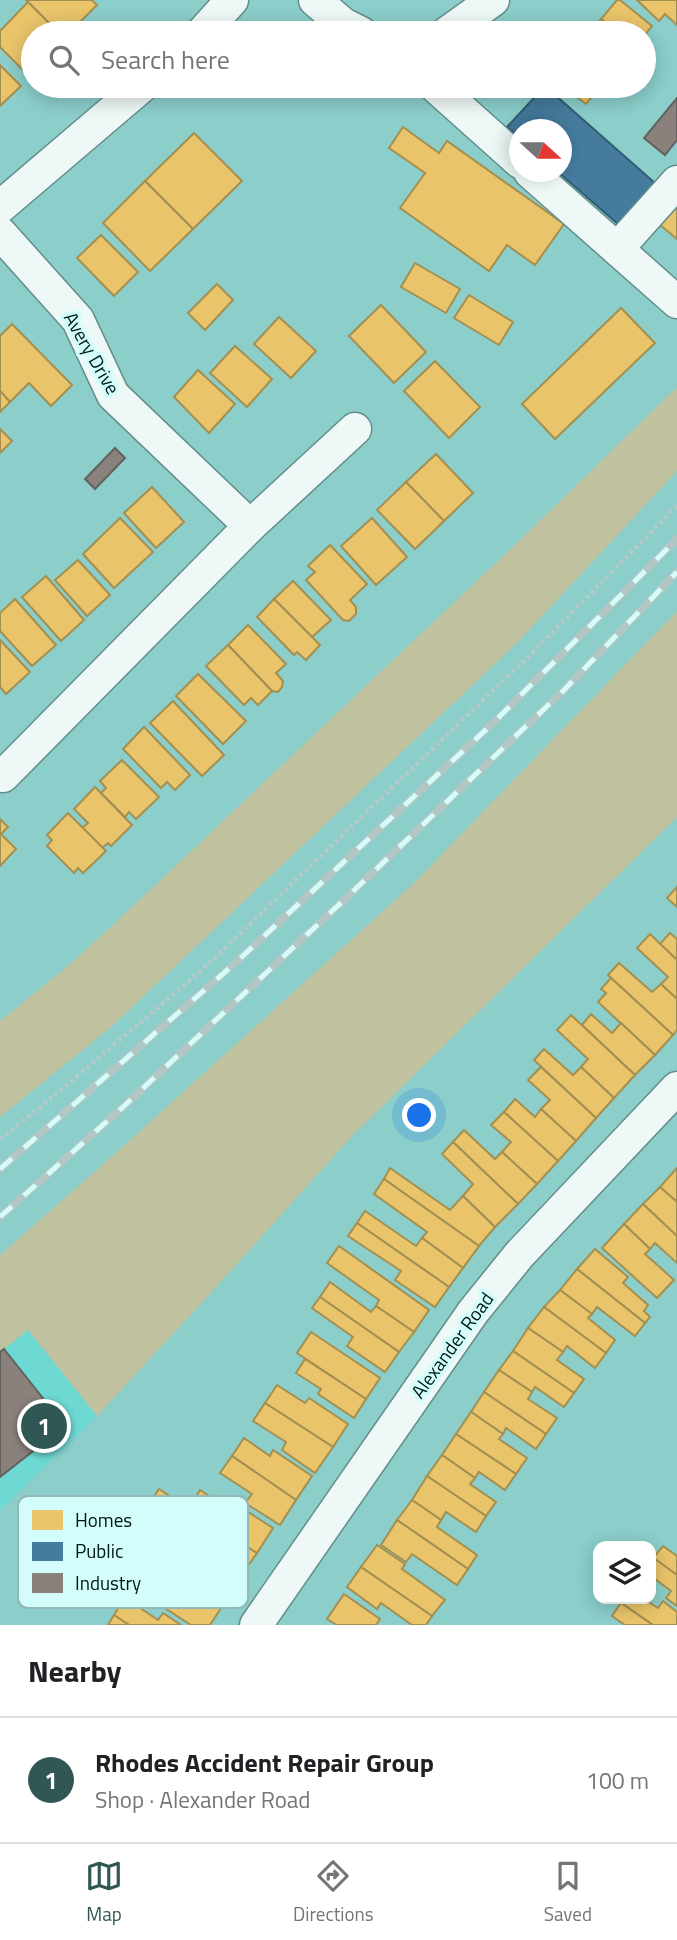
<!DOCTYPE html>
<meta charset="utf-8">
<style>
body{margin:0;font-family:"Titillium Web",sans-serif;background:#f2f2f2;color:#202124}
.controls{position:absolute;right:21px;bottom:21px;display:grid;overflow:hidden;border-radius:14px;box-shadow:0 4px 18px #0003}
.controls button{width:63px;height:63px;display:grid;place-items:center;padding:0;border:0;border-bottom:2px solid #e0e0e0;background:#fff;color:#202124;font:35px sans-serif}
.compass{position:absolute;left:509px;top:119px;width:63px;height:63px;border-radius:50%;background:#fff;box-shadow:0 4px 18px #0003;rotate:111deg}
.you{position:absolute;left:420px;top:1116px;width:24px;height:24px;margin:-18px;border:5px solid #fff;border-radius:50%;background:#1a73e8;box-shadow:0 0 0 10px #1a73e833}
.badge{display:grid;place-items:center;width:46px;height:46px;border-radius:50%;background:#315755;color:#fff;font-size:23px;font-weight:700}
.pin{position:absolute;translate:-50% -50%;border:4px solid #fff;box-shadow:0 2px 7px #0006}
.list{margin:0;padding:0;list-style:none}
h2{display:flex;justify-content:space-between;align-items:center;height:91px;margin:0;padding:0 28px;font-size:30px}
h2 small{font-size:23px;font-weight:400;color:#757577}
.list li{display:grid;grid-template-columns:46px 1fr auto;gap:21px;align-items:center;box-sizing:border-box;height:126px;padding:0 28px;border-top:2px solid #e0e0e0}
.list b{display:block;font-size:26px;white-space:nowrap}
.list p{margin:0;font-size:23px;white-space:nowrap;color:#757577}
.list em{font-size:23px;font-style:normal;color:#757577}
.icon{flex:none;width:38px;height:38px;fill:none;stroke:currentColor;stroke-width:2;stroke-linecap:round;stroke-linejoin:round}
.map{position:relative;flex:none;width:677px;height:1625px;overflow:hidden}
.search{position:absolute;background:#fff;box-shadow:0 4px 18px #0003;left:21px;right:21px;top:21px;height:77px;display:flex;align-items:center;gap:18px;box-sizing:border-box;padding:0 24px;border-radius:38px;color:#757577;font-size:26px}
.sheet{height:217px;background:#fff}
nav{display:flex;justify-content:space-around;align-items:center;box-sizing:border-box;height:98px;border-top:2px solid #e0e0e0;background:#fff;font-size:19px;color:#757577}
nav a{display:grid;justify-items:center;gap:4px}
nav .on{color:#315755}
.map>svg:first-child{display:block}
.built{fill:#6ed8d3}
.green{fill:#bfc19f}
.homes{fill:#e9c46a;stroke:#a39051;stroke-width:2}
.public{fill:#457b9d;stroke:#305d74;stroke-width:2}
.industry{fill:#8a817c;stroke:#61615d;stroke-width:2}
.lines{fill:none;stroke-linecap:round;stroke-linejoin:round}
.minor-casing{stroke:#638e8b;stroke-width:35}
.path{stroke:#b6c9c8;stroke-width:4.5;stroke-dasharray:3.5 3.5;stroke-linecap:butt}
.minor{stroke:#eef8f7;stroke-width:32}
.rail-casing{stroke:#b2c6c4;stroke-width:8}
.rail{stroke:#d2fdfa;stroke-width:5;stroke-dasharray:16;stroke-linecap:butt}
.labels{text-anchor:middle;stroke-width:7;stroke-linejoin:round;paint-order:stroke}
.street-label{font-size:19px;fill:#001716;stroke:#d2fdfa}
.key{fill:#d2fdfa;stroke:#93b8b6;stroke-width:2}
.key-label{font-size:19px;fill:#001716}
</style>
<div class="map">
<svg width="677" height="1625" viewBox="0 0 677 1625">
<rect width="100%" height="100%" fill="#8bceca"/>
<polygon class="built" points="28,1329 97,1416 0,1510 0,1352"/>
<g class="green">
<polygon points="677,387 677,471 516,644 110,1028 0,1117 0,1021 69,965 115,923 519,541"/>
<polygon points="677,611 677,817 352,1136 208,1296 97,1416 28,1330 0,1352 0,1255 100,1167 413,884"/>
</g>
<g class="homes">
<polygon points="26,0 92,0 97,5 69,33 59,33"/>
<polygon points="617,0 620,0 652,26 644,36 644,33 620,33 601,19"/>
<polygon points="637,0 677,0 677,25 665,14 659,21"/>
<polygon points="28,2 59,33 33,33 33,70 28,75 0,47 0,31"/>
<polygon points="601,19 620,33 589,33"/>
<polygon points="0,65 21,86 0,106"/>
<polygon points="562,86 601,86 586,104"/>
<polygon points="403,127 439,153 447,141 564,224 535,265 507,245 489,271 400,208 425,173 389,148"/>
<polygon points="194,133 242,181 193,229 145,181"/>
<polygon points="145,181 193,229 150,271 103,223"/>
<polygon points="677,207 677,239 660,225"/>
<polygon points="101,235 138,272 114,296 77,258"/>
<polygon points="415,263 460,289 446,313 401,287"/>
<polygon points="217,284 233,300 205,330 188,313"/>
<polygon points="469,295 513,322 499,345 454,318"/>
<polygon points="381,305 426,352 394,383 349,336"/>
<polygon points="621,308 655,343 555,439 522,404"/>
<polygon points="279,317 316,351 291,378 254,344"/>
<polygon points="12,324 72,385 51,406 29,383 10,402 0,391 0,336"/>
<polygon points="235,346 272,379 247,407 210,373"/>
<polygon points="435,361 480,407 449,438 404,391"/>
<polygon points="198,370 235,404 209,433 174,397"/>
<polygon points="0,391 10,402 0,412"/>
<polygon points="0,429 12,441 0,453"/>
<polygon points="436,454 473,493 444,521 406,482"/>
<polygon points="406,482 444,521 415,549 377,510"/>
<polygon points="152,487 184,522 156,548 124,513"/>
<polygon points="120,518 153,552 114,588 83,554"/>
<polygon points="372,518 407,557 376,585 341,546"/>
<polygon points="330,545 367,584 350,600 356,607 356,614 349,621 343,620 306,580 315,572 308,566"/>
<polygon points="78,560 110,595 87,616 55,580"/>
<polygon points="46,576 84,620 61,641 22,597"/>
<polygon points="293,581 331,620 312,637 274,599"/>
<polygon points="15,599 56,645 32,666 0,631 0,613"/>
<polygon points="274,599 320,645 306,660 297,652 294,655 257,617"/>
<polygon points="248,625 286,664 276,673 283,681 282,687 278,692 272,691 228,645"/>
<polygon points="0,640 30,672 6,694 0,687"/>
<polygon points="228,645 272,691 258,705 251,698 244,705 206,666"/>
<polygon points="198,674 246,721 223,744 176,696"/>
<polygon points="173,701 224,755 202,776 150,723"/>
<polygon points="144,727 190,775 175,790 167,782 161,788 123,749"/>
<polygon points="122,760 159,797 136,819 129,812 125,817 101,793 106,788 100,781"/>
<polygon points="95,787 132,825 111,846 108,843 102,848 82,828 88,823 74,809"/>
<polygon points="68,813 106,851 83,873 78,868 74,873 47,846 52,840 47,835"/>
<polygon points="0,819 8,827 1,834 16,849 0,866"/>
<polygon points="677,887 677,907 667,898"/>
<polygon points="670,933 677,939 677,960 660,944"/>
<polygon points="650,934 677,960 677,999 661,984 668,977 637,948"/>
<polygon points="619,963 652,992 661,984 677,999 677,1030 673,1035 608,975"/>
<polygon points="611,978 673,1035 655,1055 598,1002 606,993 601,989"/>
<polygon points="591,1014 612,1033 621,1023 655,1055 635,1075 582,1025"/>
<polygon points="571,1015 635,1075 614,1098 581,1067 588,1059 557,1030"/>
<polygon points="544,1049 573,1075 581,1067 614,1098 596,1118 534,1060"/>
<polygon points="541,1067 596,1118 576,1141 541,1109 550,1100 528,1080"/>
<polygon points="515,1099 535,1117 541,1109 576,1141 558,1161 504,1112"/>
<polygon points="504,1112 558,1161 537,1184 502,1152 511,1142 491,1125"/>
<polygon points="464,1130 495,1159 502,1152 537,1184 518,1204 453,1142"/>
<polygon points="453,1142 518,1204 495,1227 463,1196 473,1184 442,1154"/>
<polygon points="390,1168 450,1210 463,1196 495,1227 479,1246 384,1179"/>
<polygon points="677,1168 677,1202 660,1187"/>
<polygon points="384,1179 479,1246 463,1268 422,1238 427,1232 374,1194"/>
<polygon points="660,1187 677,1202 677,1236 643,1204"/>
<polygon points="643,1204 677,1236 677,1263 655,1243 650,1249 624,1224"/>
<polygon points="365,1211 416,1246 422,1238 463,1268 449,1287 357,1223"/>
<polygon points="357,1223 449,1287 435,1307 395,1280 401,1271 348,1236"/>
<polygon points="624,1224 650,1249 645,1254 674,1280 657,1298 602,1248"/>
<polygon points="339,1246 429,1310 414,1332 376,1306 379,1300 327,1263"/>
<polygon points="595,1249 628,1277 623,1283 648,1305 644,1311 650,1317 645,1323 577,1269"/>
<polygon points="577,1269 645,1323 635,1336 597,1307 592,1314 560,1290"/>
<polygon points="330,1282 371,1312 376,1306 414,1332 399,1352 320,1297"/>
<polygon points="560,1290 592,1314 588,1318 615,1340 606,1353 544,1307"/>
<polygon points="320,1297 399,1352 385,1372 347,1346 353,1337 312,1308"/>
<polygon points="544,1307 606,1353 595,1368 567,1346 563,1352 528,1328"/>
<polygon points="528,1328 563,1352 557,1360 584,1379 574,1393 513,1351"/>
<polygon points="311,1332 380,1378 366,1399 297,1353"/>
<polygon points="513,1351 574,1393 564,1407 535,1387 532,1392 499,1370"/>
<polygon points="305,1359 366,1399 354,1418 318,1394 321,1389 296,1373"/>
<polygon points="499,1370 532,1392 528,1399 557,1418 546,1434 484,1392"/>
<polygon points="277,1385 305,1403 309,1398 348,1424 333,1447 265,1403"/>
<polygon points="484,1392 546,1434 536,1449 506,1428 503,1434 471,1412"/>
<polygon points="265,1403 333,1447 315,1473 282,1450 286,1442 253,1421"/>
<polygon points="471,1412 503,1434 499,1439 527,1458 516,1474 456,1434"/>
<polygon points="456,1434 516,1474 505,1490 479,1472 475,1478 442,1455"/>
<polygon points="244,1438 270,1456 273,1450 312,1476 296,1500 232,1456"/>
<polygon points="442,1455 475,1478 470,1484 496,1502 486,1516 427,1476"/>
<polygon points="232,1456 296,1500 280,1525 245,1503 252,1494 220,1473"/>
<polygon points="427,1476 486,1516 476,1532 446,1512 441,1520 412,1500"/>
<polygon points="159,1489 257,1553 240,1577 203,1554 210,1544 149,1504"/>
<polygon points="200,1490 229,1509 234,1503 273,1528 257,1553 189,1509"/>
<polygon points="412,1500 441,1520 437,1527 477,1555 468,1569 397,1520"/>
<polygon points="397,1520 468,1569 457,1585 412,1554 406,1562 381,1545"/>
<polygon points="153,1537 194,1564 197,1559 236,1585 221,1608 140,1556"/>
<polygon points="377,1545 405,1564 402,1569 445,1600 432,1616 361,1567"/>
<polygon points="663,1546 677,1556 677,1575 653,1558"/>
<polygon points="140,1556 221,1608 210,1625 191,1625 154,1601 160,1593 129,1573"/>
<polygon points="651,1556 677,1575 677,1606 666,1598 671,1591 651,1576"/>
<polygon points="361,1567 432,1616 426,1625 412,1625 381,1603 377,1609 347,1587"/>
<polygon points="344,1594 380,1619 376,1625 337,1625 327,1619"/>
<polygon points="125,1598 158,1620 163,1613 181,1625 129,1625 114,1615"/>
<polygon points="616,1599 644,1599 658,1608 663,1601 677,1612 677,1625 653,1625"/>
<polygon points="621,1603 653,1625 625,1625 612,1616"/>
<polygon points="114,1615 129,1625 108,1625"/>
</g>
<polygon class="public" points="545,86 664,191 626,231 558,172 562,172 562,130 520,130 520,138 507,127"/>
<g class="industry">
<polygon points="677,98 677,140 665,155 644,138"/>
<polygon points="115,448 125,458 95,489 85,479"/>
<polygon points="4,1349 65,1426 0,1477 0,1352"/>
</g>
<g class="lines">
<g class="minor-casing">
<g id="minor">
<polyline points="315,0 343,24 361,33"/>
<polyline points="202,33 232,0"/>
<polyline points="447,33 493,0"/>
<polyline points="435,86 520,162"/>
<polyline points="530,172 677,302"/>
<polyline points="0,207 142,86"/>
<polyline points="0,233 78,320 113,395 250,526 3,776"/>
<polyline points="617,249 677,182"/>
<polyline points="250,526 355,429"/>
<polyline points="256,1625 473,1312 519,1255 677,1088"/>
</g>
</g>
<polyline class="path" points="0,1139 42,1106 202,970 528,657 677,506"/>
<use href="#minor" class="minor"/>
<g class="rail-casing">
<g id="rail">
<polyline points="0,1169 233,965 492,724 677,539"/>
<polyline points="0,1217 123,1107 345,899 564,690 677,572"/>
</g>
</g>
<use href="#rail" class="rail"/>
</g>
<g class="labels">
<g class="street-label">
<text transform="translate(92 353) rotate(60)" y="7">Avery Drive</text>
<text transform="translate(452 1345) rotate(-54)" y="7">Alexander Road</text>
</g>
</g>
<rect x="18" y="1496" width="230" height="112" rx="10" class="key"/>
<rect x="32" y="1510" width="31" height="20" fill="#e9c46a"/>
<rect x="32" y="1542" width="31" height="19" fill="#457b9d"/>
<rect x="32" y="1573" width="31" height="20" fill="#8a817c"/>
<g class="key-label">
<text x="75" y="1527">Homes</text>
<text x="75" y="1558">Public</text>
<text x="75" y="1590">Industry</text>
</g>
</svg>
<div class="controls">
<button><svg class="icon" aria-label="layers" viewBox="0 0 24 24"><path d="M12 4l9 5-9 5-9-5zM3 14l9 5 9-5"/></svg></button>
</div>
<svg class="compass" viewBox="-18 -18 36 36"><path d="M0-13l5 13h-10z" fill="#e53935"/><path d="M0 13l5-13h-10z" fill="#757577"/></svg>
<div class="you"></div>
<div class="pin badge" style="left:44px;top:1426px">1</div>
<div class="search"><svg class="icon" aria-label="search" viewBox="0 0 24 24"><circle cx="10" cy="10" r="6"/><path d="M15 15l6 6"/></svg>Search here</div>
</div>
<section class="sheet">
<h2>Nearby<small></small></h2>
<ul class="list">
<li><span class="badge">1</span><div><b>Rhodes Accident Repair Group</b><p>Shop · Alexander Road</p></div><em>100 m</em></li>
</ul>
</section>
<nav>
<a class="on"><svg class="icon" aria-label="map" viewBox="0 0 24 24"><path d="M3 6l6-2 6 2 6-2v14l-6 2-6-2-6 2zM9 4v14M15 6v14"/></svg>Map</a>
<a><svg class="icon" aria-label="directions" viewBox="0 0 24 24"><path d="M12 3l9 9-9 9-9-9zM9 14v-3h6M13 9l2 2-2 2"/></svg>Directions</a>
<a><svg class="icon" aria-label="saved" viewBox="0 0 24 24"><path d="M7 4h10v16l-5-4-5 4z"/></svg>Saved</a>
</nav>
